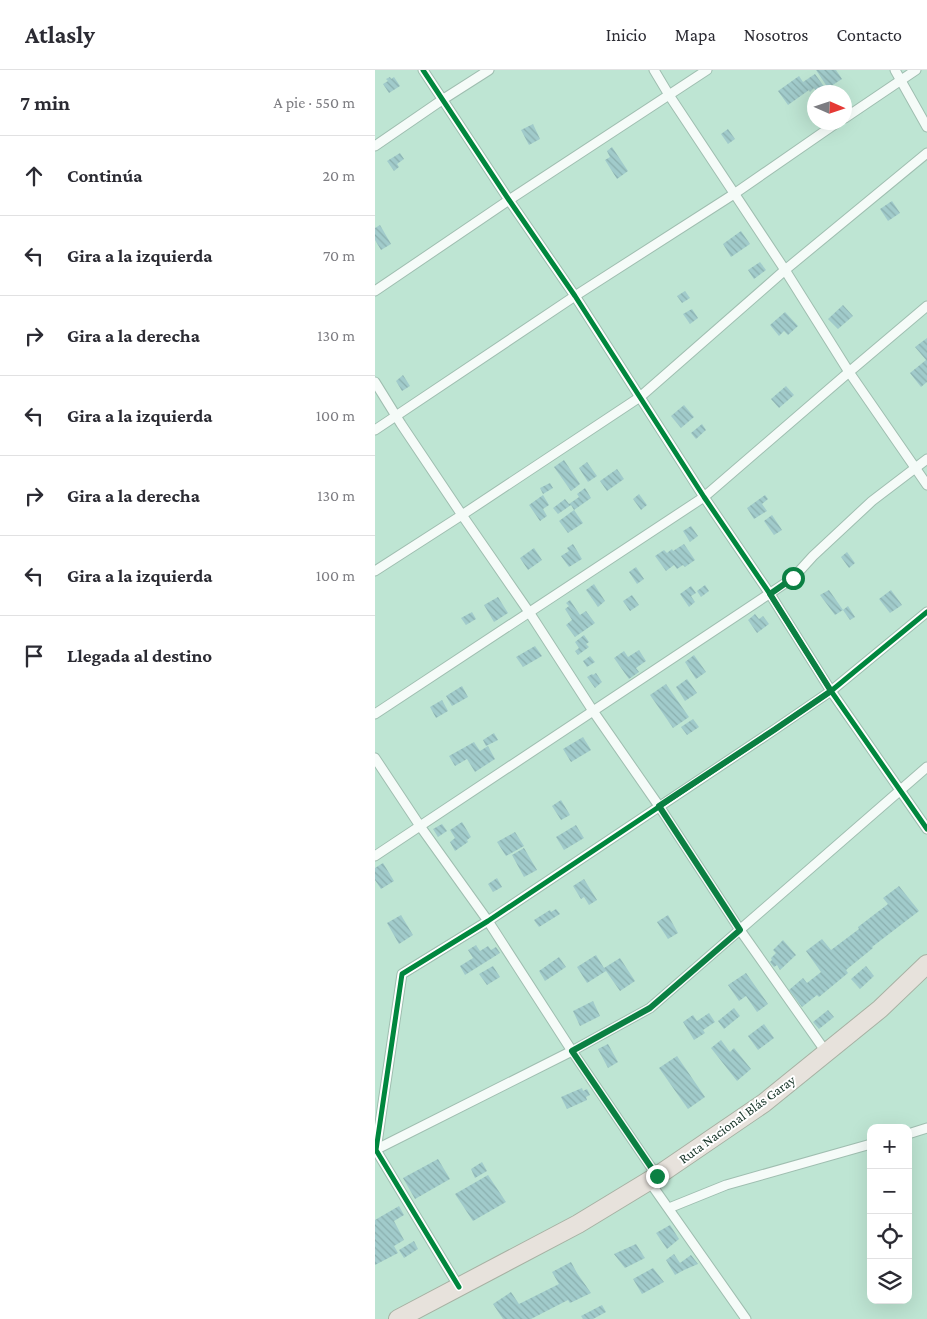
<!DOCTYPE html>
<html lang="es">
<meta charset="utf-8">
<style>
body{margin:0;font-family:"Crimson Pro",serif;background:#f7f7f7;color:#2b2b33}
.controls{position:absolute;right:15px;bottom:15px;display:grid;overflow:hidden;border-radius:10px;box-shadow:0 5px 20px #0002}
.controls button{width:45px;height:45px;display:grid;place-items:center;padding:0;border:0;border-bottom:1px solid #e1e1e2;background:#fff;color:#2b2b33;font:25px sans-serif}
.compass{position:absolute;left:432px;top:15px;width:45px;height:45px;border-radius:50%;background:#fff;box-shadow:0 5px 20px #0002;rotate:93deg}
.stop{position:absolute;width:15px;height:15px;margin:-11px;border:4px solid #0b8043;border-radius:50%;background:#fff}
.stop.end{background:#0b8043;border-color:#fff;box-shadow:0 1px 5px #0008}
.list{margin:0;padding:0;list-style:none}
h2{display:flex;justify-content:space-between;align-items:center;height:65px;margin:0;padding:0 20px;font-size:21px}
h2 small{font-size:16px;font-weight:400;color:#7c7c81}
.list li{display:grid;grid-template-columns:32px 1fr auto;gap:15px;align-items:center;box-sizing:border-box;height:80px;padding:0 20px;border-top:1px solid #e1e1e2}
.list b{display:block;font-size:19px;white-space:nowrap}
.list em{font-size:16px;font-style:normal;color:#7c7c81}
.icon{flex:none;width:28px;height:28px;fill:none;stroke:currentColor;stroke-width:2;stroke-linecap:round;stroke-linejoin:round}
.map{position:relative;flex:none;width:552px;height:1249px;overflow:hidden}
header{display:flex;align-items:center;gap:30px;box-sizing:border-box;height:70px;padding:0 25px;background:#fff;border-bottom:1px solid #e1e1e2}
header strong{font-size:24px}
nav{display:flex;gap:28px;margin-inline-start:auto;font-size:18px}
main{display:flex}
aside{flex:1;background:#fff}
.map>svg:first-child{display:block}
.building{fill:url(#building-back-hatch)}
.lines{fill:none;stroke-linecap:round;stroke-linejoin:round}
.street-casing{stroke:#9fbeb0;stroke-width:11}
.highway-casing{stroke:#a7b1a3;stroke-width:20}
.street{stroke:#f5fbf8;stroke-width:9}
.highway{stroke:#e7e2dc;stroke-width:18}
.cycleway-casing{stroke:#fff;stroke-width:8}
.cycleway{stroke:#00873e;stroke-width:5}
.route{stroke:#0b8043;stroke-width:6}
.labels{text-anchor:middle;stroke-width:4;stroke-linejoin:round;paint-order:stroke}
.street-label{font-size:14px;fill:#183529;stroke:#fff}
</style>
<header>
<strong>Atlasly</strong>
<nav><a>Inicio</a><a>Mapa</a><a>Nosotros</a><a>Contacto</a></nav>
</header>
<main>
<aside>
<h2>7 min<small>A pie · 550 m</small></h2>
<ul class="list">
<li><svg class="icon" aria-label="ahead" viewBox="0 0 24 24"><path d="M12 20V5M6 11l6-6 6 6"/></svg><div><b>Continúa</b></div><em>20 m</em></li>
<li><svg class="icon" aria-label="left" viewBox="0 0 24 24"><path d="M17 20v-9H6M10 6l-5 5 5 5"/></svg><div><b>Gira a la izquierda</b></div><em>70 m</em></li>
<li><svg class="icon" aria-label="right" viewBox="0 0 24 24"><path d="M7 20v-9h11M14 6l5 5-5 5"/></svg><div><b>Gira a la derecha</b></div><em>130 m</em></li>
<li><svg class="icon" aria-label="left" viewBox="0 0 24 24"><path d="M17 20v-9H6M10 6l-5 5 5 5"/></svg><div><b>Gira a la izquierda</b></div><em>100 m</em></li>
<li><svg class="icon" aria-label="right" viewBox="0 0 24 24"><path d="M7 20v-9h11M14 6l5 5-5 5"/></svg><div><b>Gira a la derecha</b></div><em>130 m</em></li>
<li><svg class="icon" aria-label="left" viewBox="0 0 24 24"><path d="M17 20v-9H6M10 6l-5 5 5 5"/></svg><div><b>Gira a la izquierda</b></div><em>100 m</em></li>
<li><svg class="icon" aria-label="arrive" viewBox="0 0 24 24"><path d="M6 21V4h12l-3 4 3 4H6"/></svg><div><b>Llegada al destino</b></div></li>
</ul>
</aside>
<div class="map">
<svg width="552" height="1249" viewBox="0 0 552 1249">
<defs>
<pattern id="building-back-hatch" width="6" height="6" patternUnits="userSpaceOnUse" patternTransform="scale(1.25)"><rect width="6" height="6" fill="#a1cbcb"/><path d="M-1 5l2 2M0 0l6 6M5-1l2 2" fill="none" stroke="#8aafae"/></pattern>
</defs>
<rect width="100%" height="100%" fill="#bee5d3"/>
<g class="building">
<polygon points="441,0 461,0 467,9 453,18"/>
<polygon points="440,4 453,22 442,22 439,18 435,22 434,20 413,35 403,21 424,6 428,12"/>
<polygon points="15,7 16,9 19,7 25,16 14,23 8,14 13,11 11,9"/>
<polygon points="158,54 165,69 154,75 146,60"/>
<polygon points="353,59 360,69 353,74 346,64"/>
<polygon points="237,77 253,101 242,109 230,90 235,87 232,81"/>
<polygon points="25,83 29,89 22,94 24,97 19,101 12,91"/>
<polygon points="517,131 525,143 513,151 505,139"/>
<polygon points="5,155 16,174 6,180 0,170 0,158"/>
<polygon points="366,161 375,174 356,187 348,174"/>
<polygon points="385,192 391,200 379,209 373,200"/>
<polygon points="310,221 315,228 307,233 302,226"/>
<polygon points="468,235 478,246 463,259 453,249"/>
<polygon points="317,239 323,248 315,254 308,244"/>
<polygon points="410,242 423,256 413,265 409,261 404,266 395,255"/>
<polygon points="552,268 552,312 546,317 535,303 551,290 540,277"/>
<polygon points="28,305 35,316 27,321 21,311"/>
<polygon points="411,316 419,325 404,338 396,329"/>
<polygon points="309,335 319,347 306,358 296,346"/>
<polygon points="327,354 331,360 321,369 316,363"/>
<polygon points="189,390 205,414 196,421 179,397"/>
<polygon points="212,392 222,406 213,412 204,398"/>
<polygon points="242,399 249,409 232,421 225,411"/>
<polygon points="175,413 178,418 168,424 165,418"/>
<polygon points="210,418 216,428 199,440 196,435 183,444 178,438 190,429 194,434 204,427 202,424"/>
<polygon points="264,424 272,435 266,440 258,429"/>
<polygon points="168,425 174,435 168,439 172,446 165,451 154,435"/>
<polygon points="390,425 393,429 387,434 392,441 379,449 372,438"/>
<polygon points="199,440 208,453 193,463 184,451"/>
<polygon points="397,445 407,460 399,465 389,451"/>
<polygon points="316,456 323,466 315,472 308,461"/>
<polygon points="198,474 207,489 194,497 186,486 194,481 192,478"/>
<polygon points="309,474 320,490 310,497 308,495 302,499 299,495 291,501 280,486 289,480 292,483 297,479 298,481"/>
<polygon points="159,478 167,490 153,500 145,488"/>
<polygon points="472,482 480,493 474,498 466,487"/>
<polygon points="261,497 269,509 262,514 254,502"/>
<polygon points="219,514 230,531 223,537 211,520"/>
<polygon points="330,515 334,521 326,527 322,521"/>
<polygon points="316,516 321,523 316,526 320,532 314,537 305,524"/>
<polygon points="454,520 468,540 460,545 445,525"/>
<polygon points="516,520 527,535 515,543 504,529"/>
<polygon points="257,525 264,535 255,541 248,531"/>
<polygon points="123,527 133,543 119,552 109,535"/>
<polygon points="195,530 205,545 211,541 220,553 200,567 191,555 197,550 190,539 194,536 191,533"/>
<polygon points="473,536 480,547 475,550 468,540"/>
<polygon points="97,542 101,549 91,555 86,548"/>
<polygon points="380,544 384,549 388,546 394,554 382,563 373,550"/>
<polygon points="209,565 214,572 211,574 214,577 203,585 200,581 204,578 200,572"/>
<polygon points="160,576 167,586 148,597 141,587"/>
<polygon points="264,580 271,591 261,598 264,602 254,609 239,588 249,581 253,587"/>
<polygon points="319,585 331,602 321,609 310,592"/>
<polygon points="215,586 220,592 212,597 208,591"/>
<polygon points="221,603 227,612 220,618 212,607 217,604 218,605"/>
<polygon points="312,609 322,623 310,631 301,617"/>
<polygon points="291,614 314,647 298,658 275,625"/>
<polygon points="87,616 93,627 77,636 71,626"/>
<polygon points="67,630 73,641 61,648 55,637"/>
<polygon points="318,649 324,657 312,665 306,657"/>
<polygon points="119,663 123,670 111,676 108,670"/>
<polygon points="208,667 216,680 196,692 188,679"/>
<polygon points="99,672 105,681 113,676 120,689 100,702 92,689 80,696 74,686"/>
<polygon points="186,730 195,745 186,750 177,736"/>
<polygon points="87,752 96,767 92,770 93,772 80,781 75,772 80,768 75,760"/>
<polygon points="67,754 72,761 63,767 58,759"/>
<polygon points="201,755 209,768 189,780 181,767"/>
<polygon points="140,762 149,776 131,786 122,772"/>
<polygon points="149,778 162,800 149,807 137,785"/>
<polygon points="8,793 19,811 6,819 0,810 0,798"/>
<polygon points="122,808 127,817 118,822 113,814"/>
<polygon points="209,809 222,830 214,835 209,827 206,829 198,816"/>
<polygon points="524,816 544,841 497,877 498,878 471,900 473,903 444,927 442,925 427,937 414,920 428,908 432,913 446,902 431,881 447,869 456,880 484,859 483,857 513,834 508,828"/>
<polygon points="181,839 185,844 164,857 159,850 175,840 176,842"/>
<polygon points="26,845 38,865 24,874 12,853"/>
<polygon points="293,845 303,863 293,869 282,852"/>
<polygon points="408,870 421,885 405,900 402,895 399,897 395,892 397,890 396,888 401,883 398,880"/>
<polygon points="101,875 105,881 113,876 116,880 121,877 125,883 90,905 85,896 98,888 93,880"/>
<polygon points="221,885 229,898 245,888 260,911 245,921 231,901 212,913 202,897"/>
<polygon points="184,887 191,897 170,911 164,901"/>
<polygon points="118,896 125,907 112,915 104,904"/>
<polygon points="491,896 499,906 485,919 476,909"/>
<polygon points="371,903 393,934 382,942 371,926 364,931 353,915"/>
<polygon points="218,931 225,946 205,956 198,941"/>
<polygon points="359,938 365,946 349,959 343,951"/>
<polygon points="453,940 459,947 444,959 438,952"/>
<polygon points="334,943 340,952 328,960 330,963 319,970 308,952 318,945 322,951"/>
<polygon points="389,954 399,968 383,980 373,966"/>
<polygon points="346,970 355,982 359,978 376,999 362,1011 336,978"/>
<polygon points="233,974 243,992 233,998 223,979"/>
<polygon points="302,986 330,1027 313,1039 284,998"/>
<polygon points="207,1018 208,1021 212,1019 215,1025 211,1027 212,1030 192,1039 186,1027"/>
<polygon points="63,1089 75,1109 40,1129 28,1108"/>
<polygon points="107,1092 112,1101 100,1108 96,1099"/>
<polygon points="113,1105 131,1132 98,1151 80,1124"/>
<polygon points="24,1136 29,1145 19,1151 29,1170 19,1176 23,1183 0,1195 0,1150"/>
<polygon points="295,1155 304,1169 292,1179 281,1163"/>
<polygon points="39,1171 43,1179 29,1188 24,1180"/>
<polygon points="261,1174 270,1188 250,1198 239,1184"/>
<polygon points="299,1184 305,1193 316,1185 323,1194 309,1200 300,1205 291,1190"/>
<polygon points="196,1192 202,1203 216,1223 195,1233 193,1230 156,1249 128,1249 118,1234 136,1222 144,1234 184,1214 177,1202"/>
<polygon points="278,1198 289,1212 267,1224 258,1209"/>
<polygon points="227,1235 231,1242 218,1249 208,1249 206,1246"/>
</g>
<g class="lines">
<g class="street-casing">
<g id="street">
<polyline points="48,0 134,130 200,226 329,427 395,524 456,621 552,759"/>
<polyline points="279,0 294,25 410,200 474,302 552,415"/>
<polyline points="520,0 552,57"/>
<polyline points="470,48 541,0"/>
<polyline points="0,76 67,30 114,0"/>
<polyline points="0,221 134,130 332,0"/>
<polyline points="0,312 26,354 87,445 154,542 218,641 284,736 365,860 451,982"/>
<polyline points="0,360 200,226 359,124 463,52"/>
<polyline points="0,501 87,445 265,327 410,200 552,83"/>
<polyline points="0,644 329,427 474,302 552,236"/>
<polyline points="0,688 45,756 113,851 197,981 282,1106"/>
<polyline points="0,786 418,508 438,486 497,431 552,389"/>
<polyline points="533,1064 552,1058"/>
<polyline points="0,1080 197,981 275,938 552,697"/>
<polyline points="274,1111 371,1249"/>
<polyline points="294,1138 351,1115 496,1074"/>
<polyline points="84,1217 1,1080 27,904 113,851 399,660 456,621 552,542"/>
</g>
</g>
<g class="highway-casing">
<polyline id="highway" points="23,1249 203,1154 282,1106 389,1033 505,939 552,894"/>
</g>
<use href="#street" class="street"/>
<use href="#highway" class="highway"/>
<g class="cycleway-casing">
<g id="cycleway">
<polyline points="48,0 134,130 200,226 329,427 395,524 456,621 552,759"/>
<polyline points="84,1217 1,1080 27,904 113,851 399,660 456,621 552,542"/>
</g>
</g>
<use href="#cycleway" class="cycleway"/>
</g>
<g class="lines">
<polyline class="route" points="282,1106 197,981 275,938 365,860 284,736 399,660 456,621 395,524 418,508"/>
</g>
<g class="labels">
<g class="street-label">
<text transform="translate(362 1049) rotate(-36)" y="5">Ruta Nacional Blás Garay</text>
</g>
</g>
</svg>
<div class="controls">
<button>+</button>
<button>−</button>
<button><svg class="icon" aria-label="locate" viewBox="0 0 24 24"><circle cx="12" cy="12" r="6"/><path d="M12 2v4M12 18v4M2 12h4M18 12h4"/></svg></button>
<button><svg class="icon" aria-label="layers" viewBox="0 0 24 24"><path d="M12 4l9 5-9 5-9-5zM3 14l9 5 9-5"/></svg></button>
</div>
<svg class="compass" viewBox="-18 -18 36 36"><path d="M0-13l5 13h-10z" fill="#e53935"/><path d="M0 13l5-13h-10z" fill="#7c7c81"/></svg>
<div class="stop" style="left:418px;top:508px"></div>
<div class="stop end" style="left:282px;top:1106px"></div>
</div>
</main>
